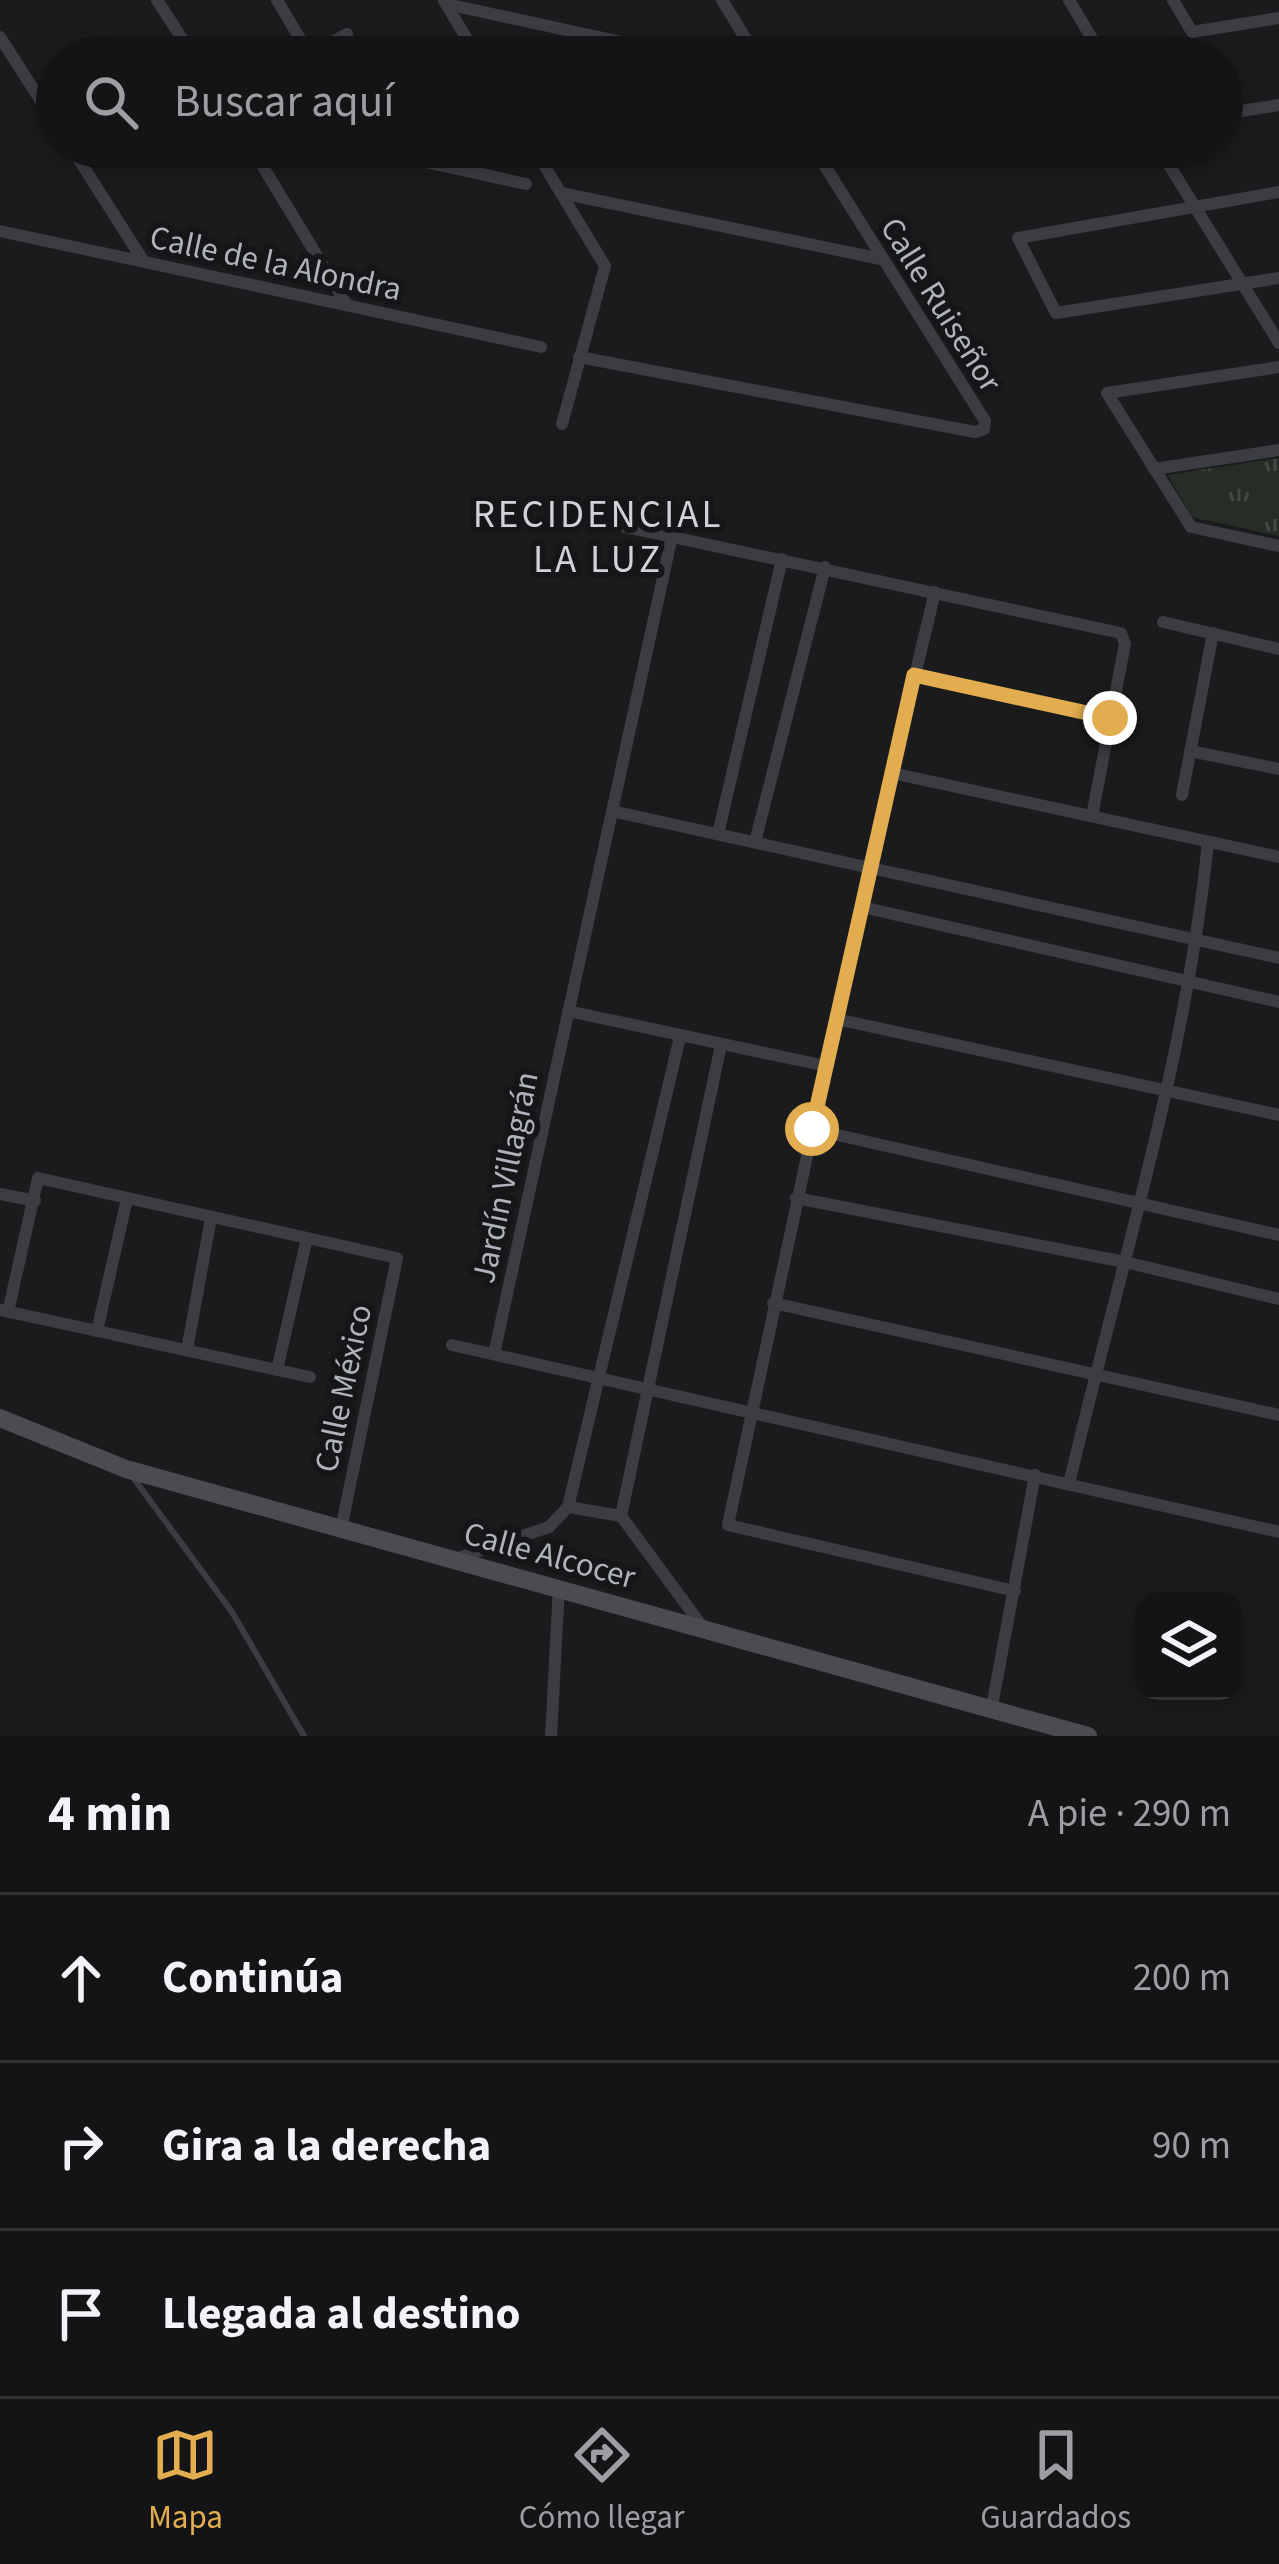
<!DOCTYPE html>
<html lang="es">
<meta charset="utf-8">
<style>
body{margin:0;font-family:"Source Sans 3",sans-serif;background:#1d1d1f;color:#f1f3f6}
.controls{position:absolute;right:36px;bottom:36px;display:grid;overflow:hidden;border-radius:24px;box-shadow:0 6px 18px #0003}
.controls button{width:108px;height:108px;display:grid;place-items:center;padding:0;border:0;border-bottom:3px solid #333335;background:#141416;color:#f1f3f6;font:60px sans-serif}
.stop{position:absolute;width:36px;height:36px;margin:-27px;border:9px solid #e1ad4f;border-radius:50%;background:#fff}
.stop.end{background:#e1ad4f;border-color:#fff;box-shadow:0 3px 12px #0008}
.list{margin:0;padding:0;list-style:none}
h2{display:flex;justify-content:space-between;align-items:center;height:156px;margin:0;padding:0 48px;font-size:51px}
h2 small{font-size:39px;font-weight:400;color:#9d9ea1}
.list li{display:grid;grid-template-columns:78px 1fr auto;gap:36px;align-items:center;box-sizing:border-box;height:168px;padding:0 48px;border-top:3px solid #333335}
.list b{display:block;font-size:45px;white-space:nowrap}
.list em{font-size:39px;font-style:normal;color:#9d9ea1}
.icon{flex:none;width:66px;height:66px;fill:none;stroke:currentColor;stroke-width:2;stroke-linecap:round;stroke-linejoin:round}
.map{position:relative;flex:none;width:1279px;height:1736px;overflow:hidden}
.search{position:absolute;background:#141416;box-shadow:0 6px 18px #0003;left:36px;right:36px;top:36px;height:132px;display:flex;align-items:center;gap:30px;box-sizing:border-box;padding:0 42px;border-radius:66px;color:#9d9ea1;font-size:45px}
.sheet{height:660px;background:#141416}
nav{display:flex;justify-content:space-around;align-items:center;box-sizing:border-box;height:168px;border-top:3px solid #333335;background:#141416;font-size:33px;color:#9d9ea1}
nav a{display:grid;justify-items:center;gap:6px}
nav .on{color:#e1ad4f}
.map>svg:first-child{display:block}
.park{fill:url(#park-tufts)}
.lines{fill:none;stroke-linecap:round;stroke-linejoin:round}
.lane{stroke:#3c3d42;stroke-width:6}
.street{stroke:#3c3d42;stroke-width:12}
.secondary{stroke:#4b4c51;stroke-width:18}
.route{stroke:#e1ad4f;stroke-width:15}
.labels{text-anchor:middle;stroke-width:12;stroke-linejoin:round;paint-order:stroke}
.street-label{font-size:33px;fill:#afb3bb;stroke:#161618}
.quarter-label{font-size:39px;letter-spacing:3px;fill:#cfd2d7;stroke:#161618}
</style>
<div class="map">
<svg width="1279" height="1736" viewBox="0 0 1279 1736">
<defs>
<pattern id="park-tufts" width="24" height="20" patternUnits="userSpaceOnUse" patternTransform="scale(3)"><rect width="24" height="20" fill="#252d26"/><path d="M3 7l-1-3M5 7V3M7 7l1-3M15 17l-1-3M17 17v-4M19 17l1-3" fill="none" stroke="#424944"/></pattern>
</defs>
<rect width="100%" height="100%" fill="#1b1b1d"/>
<polygon class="park" points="1279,458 1279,536 1192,517 1168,475"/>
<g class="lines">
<polyline class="lane" points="132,1476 232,1612 304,1736"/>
<g class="street">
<polyline points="157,0 194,57"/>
<polyline points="277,0 309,54 347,34"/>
<polyline points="722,0 757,57"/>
<polyline points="1069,0 1103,57"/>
<polyline points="1173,0 1192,32 1279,18"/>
<polyline points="444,1 478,57"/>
<polyline points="446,4 691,57"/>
<polyline points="0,37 57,126"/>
<polyline points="1028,57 1096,46"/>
<polyline points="1222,114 1279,105"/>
<polyline points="71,147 144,262"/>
<polyline points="251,147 347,305"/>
<polyline points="357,147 526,184"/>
<polyline points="533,147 605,266 562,424"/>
<polyline points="956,147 962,158 1028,147"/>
<polyline points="1158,147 1279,343"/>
<polyline points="1279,192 1018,238 1056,313 1279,278"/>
<polyline points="561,193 881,259"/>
<polyline points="0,231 541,347"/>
<polyline points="579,357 975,432 984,429 985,421 813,147"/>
<polyline points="1279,367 1107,393 1191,527 1279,546"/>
<polyline points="1154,469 1279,450"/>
<polyline points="560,513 1121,633 1125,644 1092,816"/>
<polyline points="935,592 869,867 728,1525 1015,1591"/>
<polyline points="1163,622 1279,649"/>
<polyline points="915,675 1110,719"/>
<polyline points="1190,751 1279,769"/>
<polyline points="892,773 1279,857"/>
<polyline points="1182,795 1213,633"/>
<polyline points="612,811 1279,958"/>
<polyline points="718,834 782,559"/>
<polyline points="755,842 825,567"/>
<polyline points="862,907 1279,1002"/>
<polyline points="568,1011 826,1066"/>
<polyline points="836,1019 1279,1115"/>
<polyline points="811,1129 1279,1235"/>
<polyline points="0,1194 35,1201"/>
<polyline points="796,1198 1125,1262 1279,1299"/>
<polyline points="773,1303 1279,1415"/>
<polyline points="1,1310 310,1377"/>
<polyline points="8,1312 38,1178 397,1258 341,1529"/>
<polyline points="97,1331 127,1199"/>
<polyline points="452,1345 1279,1532"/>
<polyline points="187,1350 211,1218"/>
<polyline points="494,1354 672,536"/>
<polyline points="277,1370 307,1238"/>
<path d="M1069,1484C1119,1271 1186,1060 1208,842"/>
<polyline points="568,1507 621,1516"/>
<polyline points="455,1559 549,1527 568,1507 680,1037"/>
<polyline points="702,1626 621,1516 721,1045"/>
<polyline points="992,1706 1035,1475"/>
<polyline points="551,1736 559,1587"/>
</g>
<polyline class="secondary" points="0,1418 126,1469 1088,1736"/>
</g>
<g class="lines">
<polyline class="route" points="812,1129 914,675 1110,718"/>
</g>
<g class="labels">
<g class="street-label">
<text transform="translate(276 262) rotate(12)" y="12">Calle de la Alondra</text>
<text transform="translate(942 304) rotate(58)" y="12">Calle Ruiseñor</text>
<text transform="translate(504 1177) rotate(-78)" y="12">Jardín Villagrán</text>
<text transform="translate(342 1388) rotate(-78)" y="12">Calle México</text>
<text transform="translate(550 1554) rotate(15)" y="12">Calle Alcocer</text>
</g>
<g class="quarter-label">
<text x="598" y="527">RECIDENCIAL<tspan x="598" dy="45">LA LUZ</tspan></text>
</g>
</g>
</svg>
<div class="controls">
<button><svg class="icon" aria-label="layers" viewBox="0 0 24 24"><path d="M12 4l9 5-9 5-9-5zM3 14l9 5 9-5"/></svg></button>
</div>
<div class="stop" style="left:812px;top:1129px"></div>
<div class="stop end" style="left:1110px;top:718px"></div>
<div class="search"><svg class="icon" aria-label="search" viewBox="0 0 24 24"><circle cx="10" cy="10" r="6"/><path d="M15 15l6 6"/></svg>Buscar aquí</div>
</div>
<section class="sheet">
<h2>4 min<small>A pie · 290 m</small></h2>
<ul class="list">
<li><svg class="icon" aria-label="ahead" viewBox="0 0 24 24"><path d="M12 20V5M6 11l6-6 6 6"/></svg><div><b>Continúa</b></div><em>200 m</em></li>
<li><svg class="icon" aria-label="right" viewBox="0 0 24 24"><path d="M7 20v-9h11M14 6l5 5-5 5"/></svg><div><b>Gira a la derecha</b></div><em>90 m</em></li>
<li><svg class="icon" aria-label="arrive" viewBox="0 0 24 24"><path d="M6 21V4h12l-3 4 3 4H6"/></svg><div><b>Llegada al destino</b></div></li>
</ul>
</section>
<nav>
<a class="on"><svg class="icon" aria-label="map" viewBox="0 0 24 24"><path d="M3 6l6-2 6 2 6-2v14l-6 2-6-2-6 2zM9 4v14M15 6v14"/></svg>Mapa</a>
<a><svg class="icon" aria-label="directions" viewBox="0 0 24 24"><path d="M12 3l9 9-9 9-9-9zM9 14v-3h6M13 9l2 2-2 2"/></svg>Cómo llegar</a>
<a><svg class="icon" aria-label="saved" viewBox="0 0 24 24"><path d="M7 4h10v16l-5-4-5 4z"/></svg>Guardados</a>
</nav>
